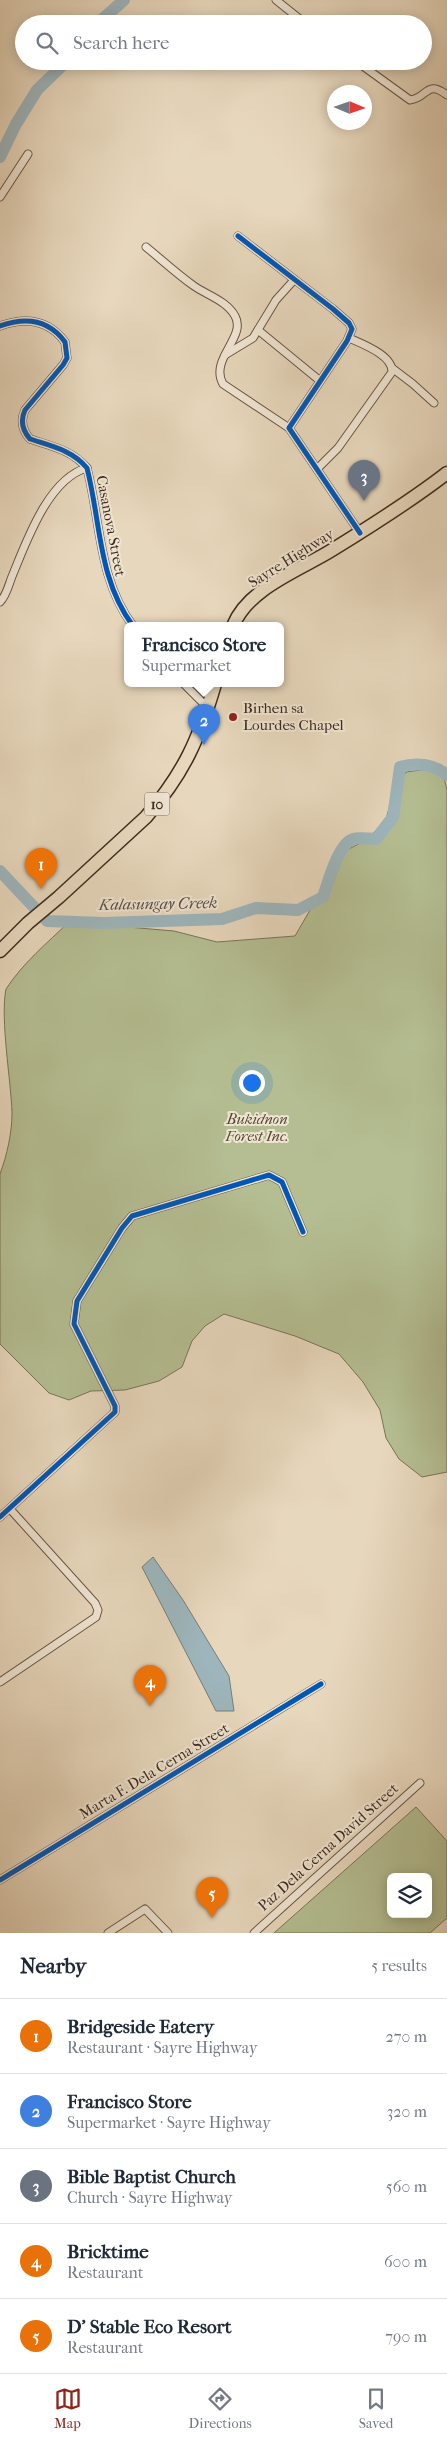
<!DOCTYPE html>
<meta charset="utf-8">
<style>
body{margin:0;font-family:"IM FELL French Canon",serif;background:#f2f2f3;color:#1f2937}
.controls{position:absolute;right:15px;bottom:15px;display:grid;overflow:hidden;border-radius:8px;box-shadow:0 2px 12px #0003}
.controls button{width:45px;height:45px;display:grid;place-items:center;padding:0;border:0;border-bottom:1px solid #e0e1e3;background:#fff;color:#1f2937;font:25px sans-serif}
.compass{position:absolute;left:327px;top:85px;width:45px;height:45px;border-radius:50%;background:#fff;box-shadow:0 2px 12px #0003;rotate:92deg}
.you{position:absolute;left:251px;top:1082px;width:18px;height:18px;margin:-12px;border:4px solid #fff;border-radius:50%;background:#1a73e8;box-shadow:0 0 0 8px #1a73e833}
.badge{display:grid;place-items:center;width:32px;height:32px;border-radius:50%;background:#8f2418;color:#fff;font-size:16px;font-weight:700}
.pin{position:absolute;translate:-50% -41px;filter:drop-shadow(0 1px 2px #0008)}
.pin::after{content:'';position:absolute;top:26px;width:18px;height:15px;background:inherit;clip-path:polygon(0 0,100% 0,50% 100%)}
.popup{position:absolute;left:124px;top:622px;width:160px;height:65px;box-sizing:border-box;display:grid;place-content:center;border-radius:8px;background:#fff;filter:drop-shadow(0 1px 4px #0005);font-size:16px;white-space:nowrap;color:#747a83}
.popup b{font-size:19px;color:#1f2937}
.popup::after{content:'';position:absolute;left:50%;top:100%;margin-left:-10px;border:10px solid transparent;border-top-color:#fff}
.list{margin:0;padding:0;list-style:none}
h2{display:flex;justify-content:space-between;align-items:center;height:65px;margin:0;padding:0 20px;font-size:21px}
h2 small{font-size:16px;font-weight:400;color:#747a83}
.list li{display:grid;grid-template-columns:32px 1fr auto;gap:15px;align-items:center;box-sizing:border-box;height:75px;padding:0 20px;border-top:1px solid #e0e1e3}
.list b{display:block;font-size:19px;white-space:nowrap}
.list p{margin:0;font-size:16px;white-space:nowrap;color:#747a83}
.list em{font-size:16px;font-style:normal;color:#747a83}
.icon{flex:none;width:28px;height:28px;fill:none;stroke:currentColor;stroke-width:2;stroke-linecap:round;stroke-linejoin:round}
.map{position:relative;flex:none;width:447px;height:1933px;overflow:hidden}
.search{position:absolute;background:#fff;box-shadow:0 2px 12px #0003;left:15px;right:15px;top:15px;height:55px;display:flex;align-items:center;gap:12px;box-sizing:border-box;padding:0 18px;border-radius:28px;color:#747a83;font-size:19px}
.sheet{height:440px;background:#fff}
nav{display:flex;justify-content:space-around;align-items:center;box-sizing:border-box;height:70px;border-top:1px solid #e0e1e3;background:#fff;font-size:14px;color:#747a83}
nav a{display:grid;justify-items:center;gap:2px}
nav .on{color:#8f2418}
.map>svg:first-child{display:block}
.green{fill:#b4be92;stroke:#7a7458;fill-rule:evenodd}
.water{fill:#9db6bd;stroke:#777e7d}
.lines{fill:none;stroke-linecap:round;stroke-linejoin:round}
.river{stroke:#9db6bd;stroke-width:12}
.street-casing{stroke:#695545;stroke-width:9}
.highway-casing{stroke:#3f2a1d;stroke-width:15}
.street{stroke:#efe5d3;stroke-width:7}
.highway{stroke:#e7d7bc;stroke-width:12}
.cycleway-casing{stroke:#efe5d3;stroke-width:8}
.cycleway{stroke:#0057b8;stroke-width:5}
.poi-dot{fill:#8f2418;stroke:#efe5d3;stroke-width:2}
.labels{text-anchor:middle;stroke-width:4;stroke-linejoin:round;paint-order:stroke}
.shield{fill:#efe5d3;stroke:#746254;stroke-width:1}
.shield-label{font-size:14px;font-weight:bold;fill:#3f2a1d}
.street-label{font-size:15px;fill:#3f2a1d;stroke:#efe5d3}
.poi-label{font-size:15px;fill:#3f2a1d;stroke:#efe5d3;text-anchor:start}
.park-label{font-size:15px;font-style:italic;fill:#564834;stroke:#efe5d3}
.water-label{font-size:16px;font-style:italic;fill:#564d45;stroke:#efe5d3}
</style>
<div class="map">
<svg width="447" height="1933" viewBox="0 0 447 1933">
<rect width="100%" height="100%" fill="#e7d7bc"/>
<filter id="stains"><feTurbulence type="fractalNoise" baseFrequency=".004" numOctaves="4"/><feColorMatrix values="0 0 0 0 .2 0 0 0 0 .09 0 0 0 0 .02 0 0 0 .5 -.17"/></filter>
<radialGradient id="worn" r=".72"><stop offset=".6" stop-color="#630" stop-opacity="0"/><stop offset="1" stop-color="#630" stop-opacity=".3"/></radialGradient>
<g class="green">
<path d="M428,769L443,773L447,790V1472L422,1477L399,1459L386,1438L380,1410L363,1382L339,1354L295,1336L224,1314L205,1326L192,1341L182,1367L159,1381L125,1390L91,1391L69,1400L49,1393L0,1344V1174C7,1155 12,1133 12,1113C11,1080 0,1019 6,989C22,964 48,942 69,922L174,931L217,942L295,936L332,872L347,850L368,839L386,819L393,794L406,772Z"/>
<path d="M416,1807L447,1841V1918L430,1933H274ZM391,1877H428V1914H391Z"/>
</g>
<polygon class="water" points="153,1557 183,1600 229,1676 234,1711 216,1711 142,1567"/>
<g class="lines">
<g class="river">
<polyline points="97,24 124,0"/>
<polyline points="0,157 16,124 37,90 67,61"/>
<path d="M0,871L47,921L104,923L222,919L256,908L298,910L323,897C328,883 338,844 353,839C359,837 369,839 376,839L393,817L400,767C416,762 434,764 447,775"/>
</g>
<g class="street-casing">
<g id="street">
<polyline points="276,0 306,24"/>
<path d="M356,61L410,100C428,98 426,79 447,95"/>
<polyline points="0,197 28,154"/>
<polyline points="238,236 333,309 349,323 352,329 347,341 289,428 360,533"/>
<path d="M146,247C162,260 177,274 194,286C207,295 227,301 235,316C247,337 209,359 223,384L289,428"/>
<path d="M0,326C25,317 48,319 65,342L67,358L63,365L25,410C20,421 22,430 30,439C51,446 72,450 87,468C101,523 98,579 133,626"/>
<polyline points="258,330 319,380"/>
<polyline points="225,355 253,338 276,300 294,280"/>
<polyline points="392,368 413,384 434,403"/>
<path d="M317,469L338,448L392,372C393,355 362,344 349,338"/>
<path d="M0,602C7,595 9,583 13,574C27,540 49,478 87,468"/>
<polyline points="184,684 208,708"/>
<polyline points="0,1517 115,1412 115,1406 74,1324 77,1301 122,1228 132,1216 269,1175 282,1182 303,1232"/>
<polyline points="0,1682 96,1617 98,1610 95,1603 10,1509"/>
<polyline points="0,1880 321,1684"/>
<polyline points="108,1933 145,1909 168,1933"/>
<polyline points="254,1933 420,1783"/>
</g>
</g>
<g class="highway-casing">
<g id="highway">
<path d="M233,626C248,588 300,570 332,550C371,526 411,501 447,473"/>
<path d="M0,951L28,923L59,897L146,817C184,773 199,739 215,684"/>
</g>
</g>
<use href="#street" class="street"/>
<use href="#highway" class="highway"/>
<g class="cycleway-casing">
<g id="cycleway">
<polyline points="238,236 333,309 349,323 352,329 347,341 289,428 360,533"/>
<path d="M0,326C25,317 48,319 65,342L67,358L63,365L25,410C20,421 22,430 30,439C51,446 72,450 87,468C101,523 98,579 133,626"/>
<polyline points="0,1517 115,1412 115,1406 74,1324 77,1301 122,1228 132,1216 269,1175 282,1182 303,1232"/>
<polyline points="0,1880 321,1684"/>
</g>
</g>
<use href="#cycleway" class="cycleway"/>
</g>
<circle class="poi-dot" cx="233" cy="717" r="5"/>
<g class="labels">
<rect class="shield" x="144.5" y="792.5" width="25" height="23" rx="4"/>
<g class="shield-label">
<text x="157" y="809">10</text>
</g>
<g class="street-label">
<text transform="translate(111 526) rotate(79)" y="5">Casanova Street</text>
<text transform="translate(291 558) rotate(-32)" y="5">Sayre Highway</text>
<text transform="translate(154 1771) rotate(-31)" y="5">Marta F. Dela Cerna Street</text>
<text transform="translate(328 1847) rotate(-42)" y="5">Paz Dela Cerna David Street</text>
</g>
<g class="poi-label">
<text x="243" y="713">Birhen sa<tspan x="243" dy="17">Lourdes Chapel</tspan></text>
</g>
<g class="park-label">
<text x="257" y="1124">Bukidnon<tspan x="257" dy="17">Forest Inc.</tspan></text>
</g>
<g class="water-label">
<text transform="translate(158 903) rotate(-1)" y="6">Kalasungay Creek</text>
</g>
</g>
<rect width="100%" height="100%" filter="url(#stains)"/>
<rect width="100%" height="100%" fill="url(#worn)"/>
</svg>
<div class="controls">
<button><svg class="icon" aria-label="layers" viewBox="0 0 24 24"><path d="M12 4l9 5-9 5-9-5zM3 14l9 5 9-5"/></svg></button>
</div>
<svg class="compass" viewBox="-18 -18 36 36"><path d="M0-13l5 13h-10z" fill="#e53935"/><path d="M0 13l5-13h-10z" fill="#747a83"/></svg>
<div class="you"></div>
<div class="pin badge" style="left:41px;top:889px;background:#e8710a">1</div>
<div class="pin badge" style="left:204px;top:745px;background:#3f7fe0">2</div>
<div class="popup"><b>Francisco Store</b>Supermarket</div>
<div class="pin badge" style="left:364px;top:501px;background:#6b7280">3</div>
<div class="pin badge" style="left:150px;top:1706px;background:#e8710a">4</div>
<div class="pin badge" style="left:212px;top:1918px;background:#e8710a">5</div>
<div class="search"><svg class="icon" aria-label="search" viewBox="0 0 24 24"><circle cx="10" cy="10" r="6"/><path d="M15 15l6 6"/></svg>Search here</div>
</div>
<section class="sheet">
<h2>Nearby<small>5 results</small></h2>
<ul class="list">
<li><span class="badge" style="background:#e8710a">1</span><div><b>Bridgeside Eatery</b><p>Restaurant · Sayre Highway</p></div><em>270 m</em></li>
<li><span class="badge" style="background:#3f7fe0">2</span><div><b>Francisco Store</b><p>Supermarket · Sayre Highway</p></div><em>320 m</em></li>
<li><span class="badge" style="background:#6b7280">3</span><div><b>Bible Baptist Church</b><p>Church · Sayre Highway</p></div><em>560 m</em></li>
<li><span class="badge" style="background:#e8710a">4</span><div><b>Bricktime</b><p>Restaurant</p></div><em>600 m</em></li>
<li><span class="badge" style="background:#e8710a">5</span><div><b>D' Stable Eco Resort</b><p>Restaurant</p></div><em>790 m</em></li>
</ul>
</section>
<nav>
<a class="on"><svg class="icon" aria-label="map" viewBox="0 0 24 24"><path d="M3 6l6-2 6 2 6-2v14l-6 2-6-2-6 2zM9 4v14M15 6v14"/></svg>Map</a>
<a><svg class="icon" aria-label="directions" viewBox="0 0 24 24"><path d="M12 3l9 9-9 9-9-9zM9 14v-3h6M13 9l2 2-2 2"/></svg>Directions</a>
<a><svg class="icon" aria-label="saved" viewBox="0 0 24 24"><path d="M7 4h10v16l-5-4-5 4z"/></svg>Saved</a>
</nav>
